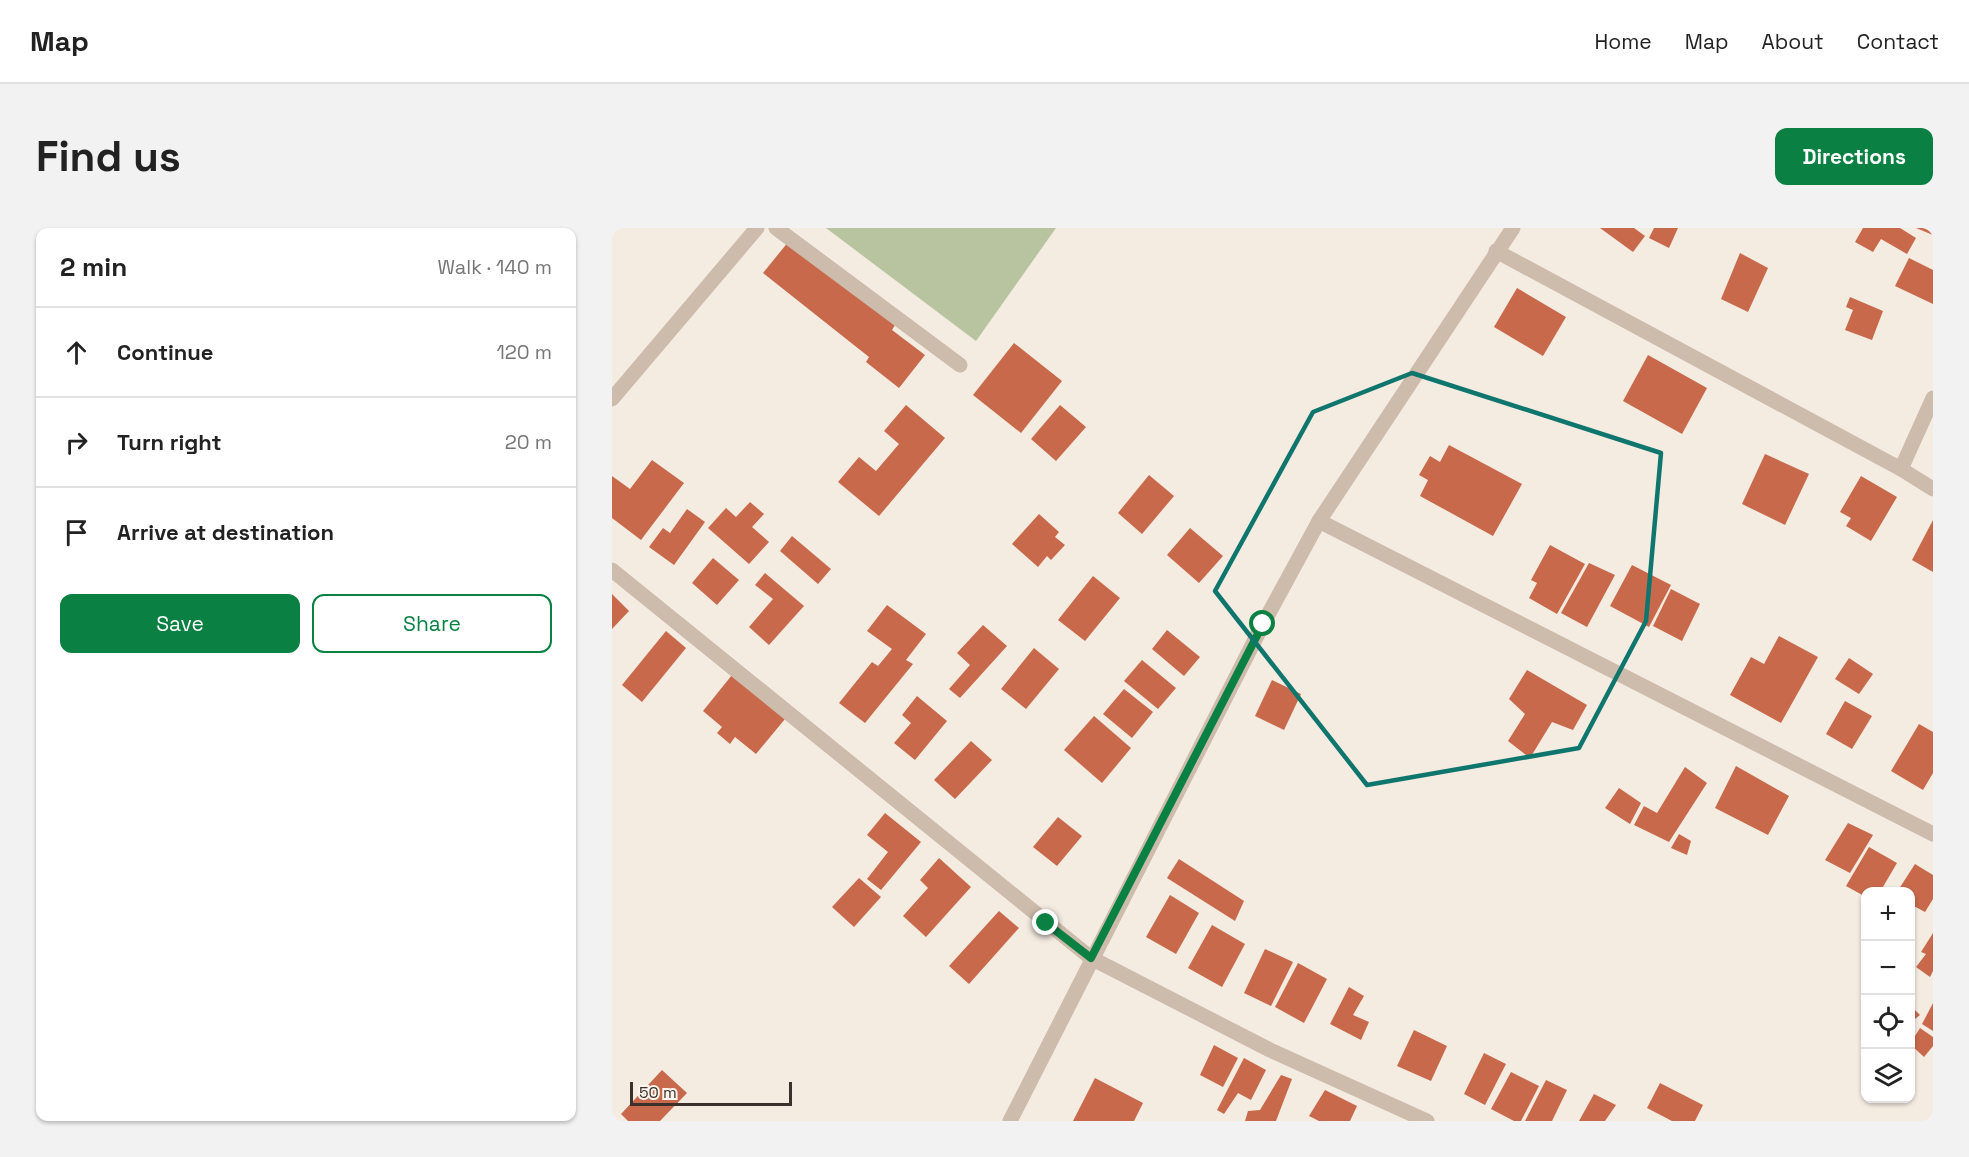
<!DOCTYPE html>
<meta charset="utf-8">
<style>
body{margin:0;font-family:"Space Grotesk",sans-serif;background:#f2f2f2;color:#222}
.controls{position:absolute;right:18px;bottom:18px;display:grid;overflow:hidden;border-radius:12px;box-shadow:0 2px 4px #0004}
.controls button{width:54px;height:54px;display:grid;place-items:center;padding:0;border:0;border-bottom:2px solid #e0e0e0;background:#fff;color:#222;font:30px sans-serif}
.scale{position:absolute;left:18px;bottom:15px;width:162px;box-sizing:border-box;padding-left:6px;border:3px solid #3b302b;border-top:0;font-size:16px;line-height:21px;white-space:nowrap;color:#3b302b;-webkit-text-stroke:4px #fbf5ee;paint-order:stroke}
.stop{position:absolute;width:18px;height:18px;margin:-14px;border:4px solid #0b8043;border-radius:50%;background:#fff}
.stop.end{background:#0b8043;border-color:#fff;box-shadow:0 2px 6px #0008}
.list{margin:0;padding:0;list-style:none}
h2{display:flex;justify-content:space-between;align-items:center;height:78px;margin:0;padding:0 24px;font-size:26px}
h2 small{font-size:20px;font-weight:400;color:#767676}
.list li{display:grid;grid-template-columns:39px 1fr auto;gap:18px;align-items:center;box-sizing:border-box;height:90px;padding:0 24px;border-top:2px solid #e0e0e0}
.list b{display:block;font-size:22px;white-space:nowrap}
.list em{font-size:20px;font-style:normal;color:#767676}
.actions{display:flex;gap:12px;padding:18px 24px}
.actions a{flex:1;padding:14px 0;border:2px solid #0b8043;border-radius:12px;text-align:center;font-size:21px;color:#0b8043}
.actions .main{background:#0b8043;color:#fff}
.icon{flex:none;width:33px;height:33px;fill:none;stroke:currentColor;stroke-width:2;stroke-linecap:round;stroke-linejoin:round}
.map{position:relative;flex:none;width:1321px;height:893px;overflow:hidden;border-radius:12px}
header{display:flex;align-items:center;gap:36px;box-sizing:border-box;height:84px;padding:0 30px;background:#fff;border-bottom:2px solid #e0e0e0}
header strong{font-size:28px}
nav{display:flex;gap:33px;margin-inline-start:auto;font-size:21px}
.intro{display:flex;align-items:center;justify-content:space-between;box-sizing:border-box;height:144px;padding:0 36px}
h1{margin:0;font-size:42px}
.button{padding:15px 27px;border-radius:12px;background:#0b8043;color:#fff;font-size:21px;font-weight:700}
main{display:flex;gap:36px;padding:0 36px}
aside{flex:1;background:#fff;border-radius:12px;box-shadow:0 2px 4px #0004}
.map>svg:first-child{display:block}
.green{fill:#b8c4a0}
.building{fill:#c8694b}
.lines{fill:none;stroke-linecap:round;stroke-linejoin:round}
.street{stroke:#cdbbac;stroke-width:15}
.route{stroke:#0b8043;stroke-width:8}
.marked{fill:none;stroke:#0f766e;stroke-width:4.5;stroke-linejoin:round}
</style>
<header>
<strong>Map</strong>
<nav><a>Home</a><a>Map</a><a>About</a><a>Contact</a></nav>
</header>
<div class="intro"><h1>Find us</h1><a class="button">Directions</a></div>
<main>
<aside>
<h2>2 min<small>Walk · 140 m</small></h2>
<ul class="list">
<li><svg class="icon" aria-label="ahead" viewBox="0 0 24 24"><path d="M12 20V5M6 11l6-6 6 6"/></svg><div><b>Continue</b></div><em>120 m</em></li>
<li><svg class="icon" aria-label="right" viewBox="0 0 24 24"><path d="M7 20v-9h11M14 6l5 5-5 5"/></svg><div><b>Turn right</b></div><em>20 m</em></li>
<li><svg class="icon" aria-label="arrive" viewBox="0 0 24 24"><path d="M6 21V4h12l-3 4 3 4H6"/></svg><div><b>Arrive at destination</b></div></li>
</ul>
<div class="actions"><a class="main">Save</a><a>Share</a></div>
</aside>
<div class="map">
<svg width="1321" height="893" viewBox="0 0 1321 893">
<rect width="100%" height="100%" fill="#f4ebe1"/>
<polygon class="green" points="214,0 444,0 364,113"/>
<g class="building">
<polygon points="988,0 1022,0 1033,8 1021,24"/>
<polygon points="1042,0 1066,0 1057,20 1037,10"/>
<polygon points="1251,0 1288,0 1304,10 1295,26 1269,11 1261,24 1243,14"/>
<polygon points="1304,0 1321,0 1321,7"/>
<polygon points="177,13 283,97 280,102 313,127 287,160 254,134 257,129 151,45"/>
<polygon points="1128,25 1156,40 1136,84 1109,71"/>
<polygon points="1297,30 1321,42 1321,76 1283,58"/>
<polygon points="905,60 954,89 931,128 882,99"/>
<polygon points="1238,69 1271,83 1260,112 1233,102 1241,82 1234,79"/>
<polygon points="402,115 450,153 409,205 361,167"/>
<polygon points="1036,127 1095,160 1070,206 1011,173"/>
<polygon points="294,177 333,210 267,288 226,254 247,229 264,243 287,216 272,203"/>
<polygon points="448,177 474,199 444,233 419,211"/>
<polygon points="837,217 910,256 881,308 808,268 816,252 807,247 818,228 828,234"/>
<polygon points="1153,226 1197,246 1173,297 1130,276"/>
<polygon points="40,232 72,255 29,312 0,290 0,248 18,261"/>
<polygon points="537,247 562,268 530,306 506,285"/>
<polygon points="1249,248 1285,269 1259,313 1234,298 1239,290 1228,284"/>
<polygon points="138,274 152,286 140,299 157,314 137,336 96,300 114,280 124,289"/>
<polygon points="75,281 93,294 62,337 37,319 51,300 58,305"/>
<polygon points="427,286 447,304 443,309 453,317 439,332 435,328 426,339 400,316"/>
<polygon points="1321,292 1321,344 1300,332"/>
<polygon points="578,300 611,328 587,355 555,327"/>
<polygon points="180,308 219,341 206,356 168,323"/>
<polygon points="938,317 973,336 945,386 917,370 925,355 919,352"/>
<polygon points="101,330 127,352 105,377 80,355"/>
<polygon points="977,335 1003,347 975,399 949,385"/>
<polygon points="1020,337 1059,357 1037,399 998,378"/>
<polygon points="153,345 192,378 157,417 137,399 161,371 143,357"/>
<polygon points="481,348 508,370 473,413 446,392"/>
<polygon points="1059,361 1088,376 1070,413 1041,398"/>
<polygon points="0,366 17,383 0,401"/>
<polygon points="275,377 314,406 294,432 301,436 253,495 227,475 260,434 266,438 280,421 255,403"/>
<polygon points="371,397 395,418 348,470 337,461 358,437 345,425"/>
<polygon points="555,402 588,429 572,448 540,421"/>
<polygon points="54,403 74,420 30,474 10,457"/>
<polygon points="1167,408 1206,429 1169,495 1118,467 1139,429 1152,436"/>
<polygon points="422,420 447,441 414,481 389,461"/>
<polygon points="1237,430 1261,446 1247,466 1223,451"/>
<polygon points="530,432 564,460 546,481 512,453"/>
<polygon points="915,442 975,477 961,502 940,494 918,530 896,513 913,486 897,471"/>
<polygon points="120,447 173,491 144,526 123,509 118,516 105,505 110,499 91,483"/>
<polygon points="660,452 689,466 672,502 643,488"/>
<polygon points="512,461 541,484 520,510 491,486"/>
<polygon points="305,468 335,493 303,532 282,515 299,495 290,487"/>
<polygon points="1233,473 1260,488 1240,521 1214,506"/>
<polygon points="482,488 519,520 490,555 452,522"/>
<polygon points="1307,496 1321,504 1321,545 1311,562 1279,543"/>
<polygon points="359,513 380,532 343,571 322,552"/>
<polygon points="1124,538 1177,568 1156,607 1103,580"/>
<polygon points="1073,539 1095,555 1057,614 1022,597 1032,578 1045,585"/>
<polygon points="1007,560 1029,575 1018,596 993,580"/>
<polygon points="273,585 309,614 269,662 255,651 276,624 255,607"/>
<polygon points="446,589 470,608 445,638 421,619"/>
<polygon points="1236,595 1261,607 1238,645 1213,632"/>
<polygon points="1067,606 1079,613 1075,627 1059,620"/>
<polygon points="1257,619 1285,635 1268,664 1254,664 1254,669 1234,658"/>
<polygon points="327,630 359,659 314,709 291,688 316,660 308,652"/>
<polygon points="567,631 632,673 623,693 555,650"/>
<polygon points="1303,636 1321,647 1321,671 1313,684 1298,676 1298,664 1285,664"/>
<polygon points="247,650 269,669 242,699 220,679"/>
<polygon points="558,667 587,685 564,726 534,709"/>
<polygon points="387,683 407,700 357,756 337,738"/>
<polygon points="600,697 633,716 610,759 576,740"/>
<polygon points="1321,705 1321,743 1318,749 1304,739 1314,726 1309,724"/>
<polygon points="653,721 681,734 659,778 632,765"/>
<polygon points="686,735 715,751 692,795 663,779"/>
<polygon points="737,759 752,768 741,787 757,794 749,812 718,796"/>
<polygon points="1321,775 1321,803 1310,796"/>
<polygon points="1298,777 1308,787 1298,795"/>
<polygon points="1308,800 1321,809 1321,818 1312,829 1298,816"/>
<polygon points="802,802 835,818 819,853 785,838"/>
<polygon points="602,817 626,830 611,859 588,847"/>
<polygon points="872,825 894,836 873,877 852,866"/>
<polygon points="632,830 654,842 639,872 626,865 612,886 605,882"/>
<polygon points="50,842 75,865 48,893 16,893 9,886"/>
<polygon points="899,844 927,858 909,893 902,893 879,881"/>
<polygon points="669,847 680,851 664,893 633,893 636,883 648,882"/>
<polygon points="483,850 531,875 522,893 461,893"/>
<polygon points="934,852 955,862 940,893 913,893"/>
<polygon points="1048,855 1091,877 1083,893 1060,893 1035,880"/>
<polygon points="713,862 745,878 738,893 707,893 697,888"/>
<polygon points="982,866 1004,877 993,893 967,893"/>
</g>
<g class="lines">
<g class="street">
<polyline points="164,0 348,137"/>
<polyline points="884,23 1289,241 1321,261"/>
<polyline points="0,171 145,0"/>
<polyline points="1289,241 1321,170"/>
<polyline points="707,293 901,0"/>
<polyline points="0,342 479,730 658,822 815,893"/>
<polyline points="398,893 651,396 707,293 1321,606"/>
</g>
</g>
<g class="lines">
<polyline class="route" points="434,695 479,730 651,396"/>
</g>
<path class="marked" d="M800,145L1049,225L1034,393L967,520L755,557L603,363L701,184Z"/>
</svg>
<div class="controls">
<button>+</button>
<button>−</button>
<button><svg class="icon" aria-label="locate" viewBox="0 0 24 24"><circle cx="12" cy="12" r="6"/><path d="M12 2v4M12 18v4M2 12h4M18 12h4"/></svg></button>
<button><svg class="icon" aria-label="layers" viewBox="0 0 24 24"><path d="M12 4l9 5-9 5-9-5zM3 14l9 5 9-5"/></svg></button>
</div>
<div class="scale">50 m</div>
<div class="stop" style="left:651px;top:396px"></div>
<div class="stop end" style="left:434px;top:695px"></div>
</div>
</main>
